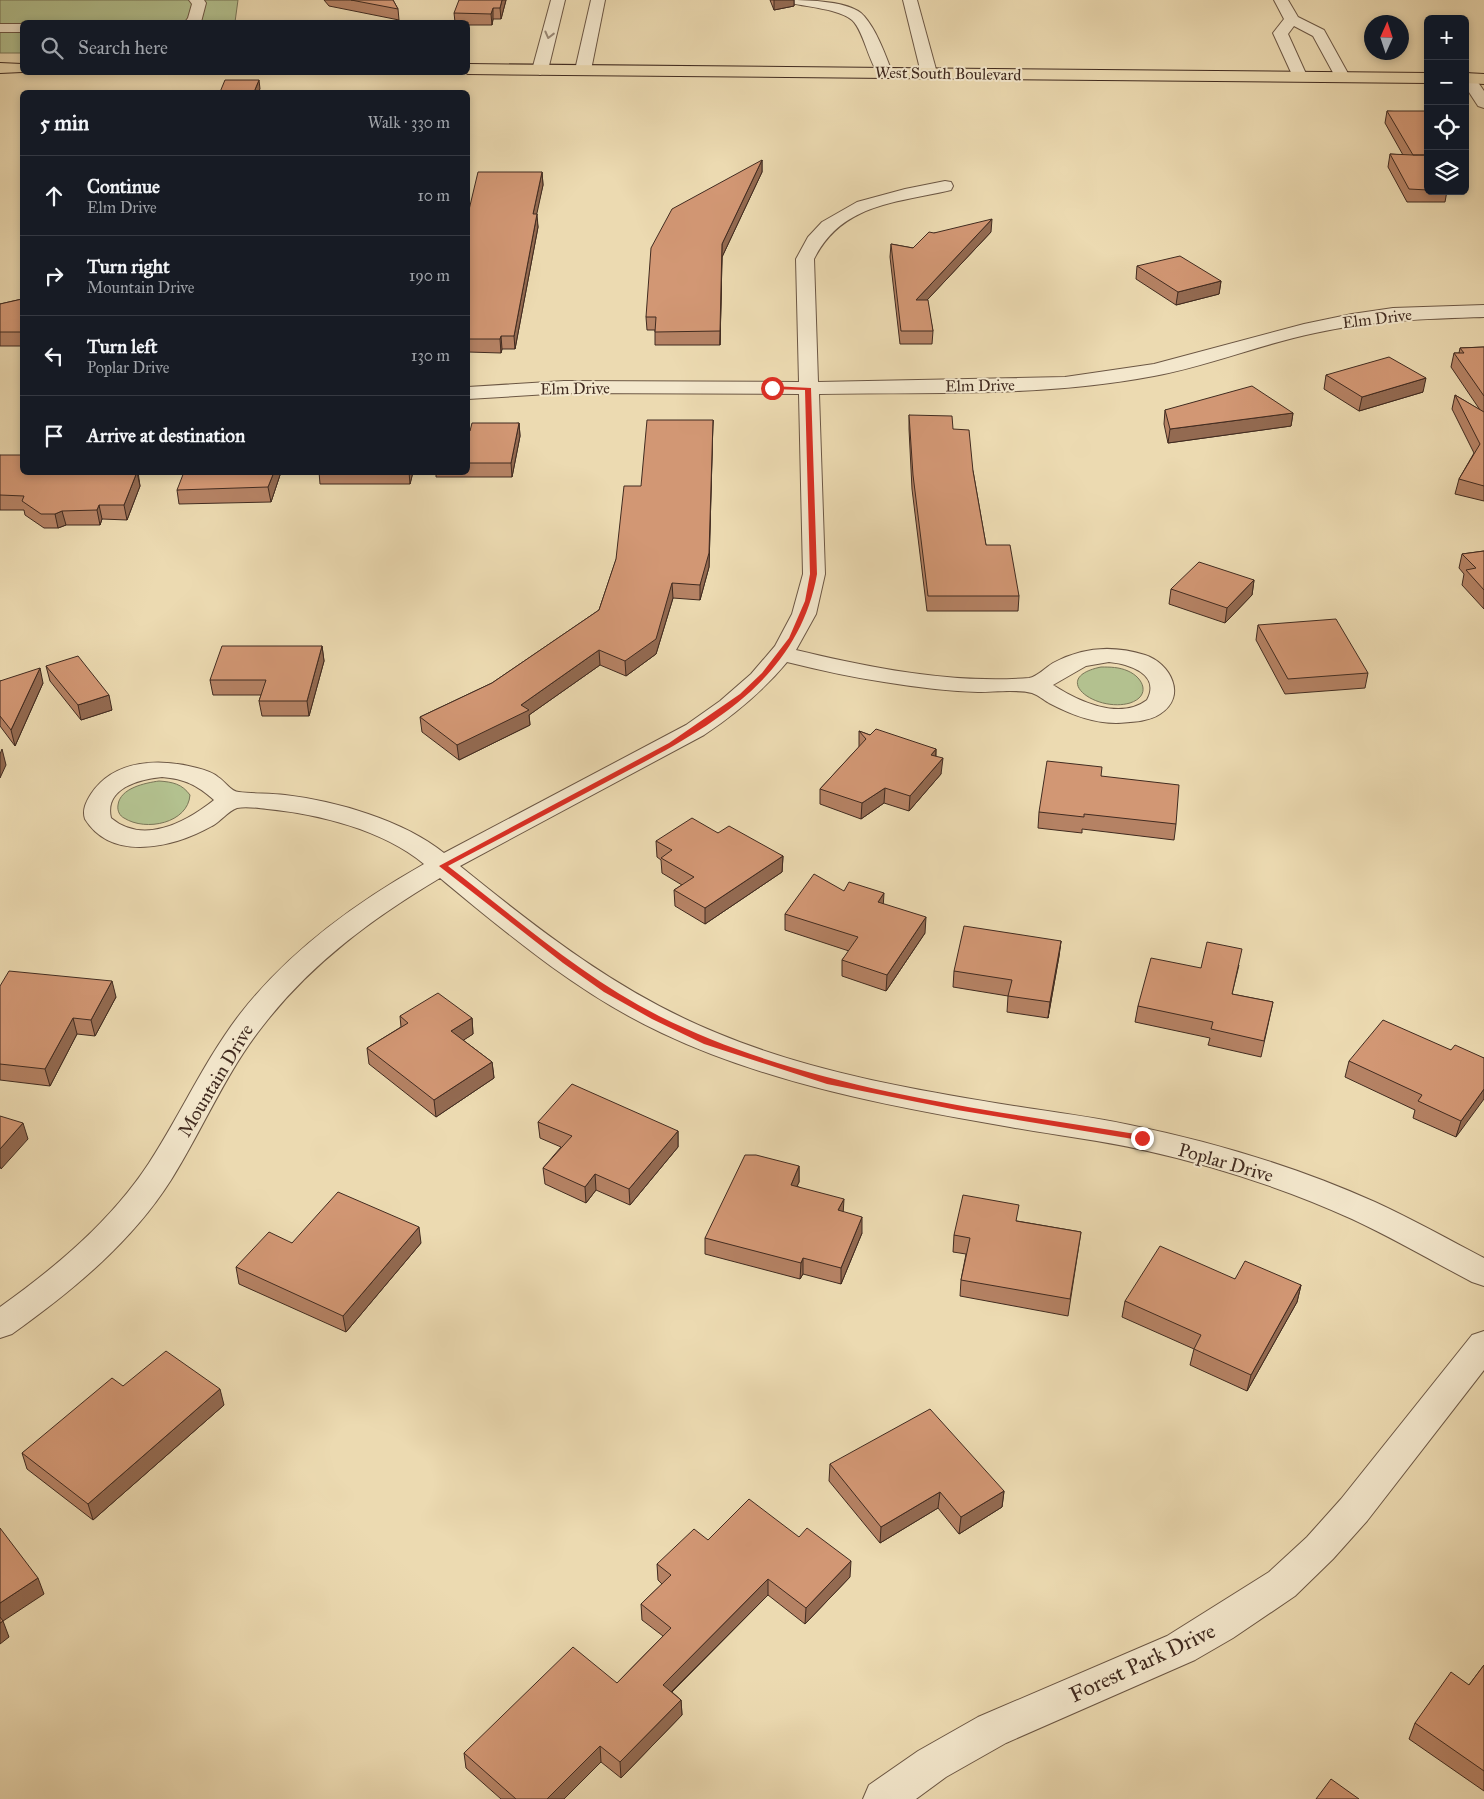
<!DOCTYPE html>
<meta charset="utf-8">
<style>
body{margin:0;font-family:"IM FELL Great Primer",serif;background:#242831;color:#f1f3f6}
.controls{position:absolute;right:15px;top:15px;display:grid;overflow:hidden;border-radius:8px;box-shadow:0 2px 8px #0003}
.controls button{width:45px;height:45px;display:grid;place-items:center;padding:0;border:0;border-bottom:1px solid #363941;background:#171b24;color:#f1f3f6;font:25px sans-serif}
.compass{position:absolute;left:1364px;top:15px;width:45px;height:45px;border-radius:50%;background:#171b24;box-shadow:0 2px 8px #0003;rotate:3deg}
.stop{position:absolute;width:15px;height:15px;margin:-11px;border:4px solid #d93025;border-radius:50%;background:#fff}
.stop.end{background:#d93025;border-color:#fff;box-shadow:0 1px 5px #0008}
.list{margin:0;padding:0;list-style:none}
h2{display:flex;justify-content:space-between;align-items:center;height:65px;margin:0;padding:0 20px;font-size:21px}
h2 small{font-size:16px;font-weight:400;color:#9ea1a6}
.list li{display:grid;grid-template-columns:32px 1fr auto;gap:15px;align-items:center;box-sizing:border-box;height:80px;padding:0 20px;border-top:1px solid #363941}
.list b{display:block;font-size:19px;white-space:nowrap}
.list p{margin:0;font-size:16px;white-space:nowrap;color:#9ea1a6}
.list em{font-size:16px;font-style:normal;color:#9ea1a6}
.icon{flex:none;width:28px;height:28px;fill:none;stroke:currentColor;stroke-width:2;stroke-linecap:round;stroke-linejoin:round}
.map{position:relative;flex:none;width:1484px;height:1799px;overflow:hidden}
.search{position:absolute;background:#171b24;box-shadow:0 2px 8px #0003;left:20px;top:20px;width:450px;height:55px;display:flex;align-items:center;gap:12px;box-sizing:border-box;padding:0 18px;border-radius:8px;color:#9ea1a6;font-size:19px}
.panel{position:absolute;background:#171b24;box-shadow:0 2px 8px #0003;left:20px;top:90px;width:450px;height:385px;border-radius:8px}
.map>svg:first-child{display:block}
.green{fill:#b3c18f;stroke:#7a7658}
.lines{fill:none;stroke-linecap:round;stroke-linejoin:round}
.minor-casing{stroke:#6c5744;stroke-width:2}
.major-casing{stroke:#412b20;stroke-width:2}
.minor{fill:#f3e7cc;fill-rule:evenodd}
.major{fill:#ecdab1;fill-rule:evenodd}
.wall{fill:#b58264;stroke:#412b20}
.shaded-wall{fill:#936a51;stroke:#412b20}
.building{fill:#d29774;stroke:#412b20}
.oneway{stroke:#9a8976}
.route{fill:#d93025}
.labels{text-anchor:middle;stroke-width:4;stroke-linejoin:round;paint-order:stroke}
.far-street-label{font-size:16px;fill:#412b20;stroke:#f3e7cc}
.street-label{font-size:19px;fill:#412b20;stroke:#f3e7cc}
.near-street-label{font-size:22px;fill:#412b20;stroke:#f3e7cc}
</style>
<div class="map">
<svg width="1484" height="1799" viewBox="0 0 1484 1799">
<rect width="100%" height="100%" fill="#ecdab1"/>
<filter id="stains"><feTurbulence type="fractalNoise" baseFrequency=".004" numOctaves="4"/><feColorMatrix values="0 0 0 0 .2 0 0 0 0 .09 0 0 0 0 .02 0 0 0 .5 -.17"/></filter>
<radialGradient id="worn" r=".72"><stop offset=".6" stop-color="#630" stop-opacity="0"/><stop offset="1" stop-color="#630" stop-opacity=".3"/></radialGradient>
<g class="green">
<polygon points="0,0 238,0 235,22 22,22 22,53 0,53"/>
<path d="M1101,667C1110,667 1119,667 1128,671C1144,678 1151,696 1130,703C1096,713 1048,678 1101,667Z"/>
<path d="M159,781C173,782 182,784 190,795C188,823 146,832 124,818C120,816 117,811 118,805C120,788 145,783 159,781Z"/>
</g>
<g class="lines">
<g class="minor-casing">
<g id="minor">
<polygon points="189,0 204,0 206,3 201,22 185,22 188,18 192,4"/>
<polygon points="551,0 565,0 548,70 540,75 532,70"/>
<polygon points="591,0 605,0 591,70 583,75 575,70"/>
<path d="M789,0C807,0 852,1 864,16C877,31 885,54 892,72L889,75L884,77C870,73 865,31 852,20C839,9 807,7 791,3Z"/>
<polygon points="903,0 917,0 937,73 934,76 924,76 921,73"/>
<polygon points="1274,0 1288,0 1298,17 1324,30 1350,77 1347,80 1337,80 1313,36 1294,26 1288,34 1307,76 1304,79 1294,79 1273,33 1284,19"/>
<rect x="0" y="24" width="22" height="8"/>
<polygon points="1468,73 1473,75 1484,91 1484,108 1478,106 1465,86 1465,74"/>
<path d="M945,181L951,182L953,186L951,190C897,203 842,203 814,259L818,382L1065,377L1154,364L1304,324L1352,314L1393,308L1484,305V317C1425,319 1374,320 1315,333C1261,344 1209,366 1154,376C1044,397 930,392 819,394L825,574L816,614L796,650C871,668 952,684 1029,678C1037,677 1046,667 1053,663C1082,647 1114,645 1145,655C1170,663 1188,696 1160,714C1148,722 1130,722 1116,723C1092,723 1070,714 1049,703C1044,700 1038,695 1032,693C1018,689 993,692 978,692C946,691 915,687 884,682C851,677 819,670 787,662C762,692 735,714 704,735L460,866C540,931 621,994 717,1033C810,1072 915,1090 1014,1106C1053,1112 1092,1117 1130,1125C1213,1142 1297,1167 1375,1202C1412,1219 1448,1239 1484,1258V1286L1472,1282C1432,1261 1393,1238 1352,1219C1286,1189 1215,1166 1143,1150C1099,1140 1054,1135 1010,1127C892,1107 770,1084 662,1033C580,995 509,935 440,878C373,918 310,964 262,1027C225,1074 203,1129 171,1180C131,1243 72,1291 12,1334L0,1338V1307C56,1267 111,1221 149,1163C181,1114 204,1061 240,1014C289,951 355,903 424,864C383,830 319,814 267,809C258,808 246,806 237,808C228,811 220,822 212,826C175,847 112,863 85,819C82,810 86,802 91,794C114,759 160,758 197,768C205,770 212,772 218,777C225,781 231,792 239,792C254,794 269,793 285,795C336,801 403,820 444,853L686,725L720,701L751,674L775,646L792,614L803,574L799,394L564,393L468,399V387L564,381L799,382L796,259L808,237L822,222L857,202L905,189ZM1109,662C1129,664 1161,674 1147,700C1119,721 1078,701 1053,685L1086,666ZM162,777C185,779 197,785 214,800C185,823 143,845 111,818C104,788 140,779 162,777Z"/>
<polygon points="1484,1331 1484,1370 1367,1521 1333,1559 1295,1596 1233,1638 1195,1660 1006,1743 946,1777 916,1799 863,1799 869,1785 918,1751 978,1717 1167,1636 1269,1572 1307,1537 1341,1499 1472,1335"/>
</g>
</g>
<g class="major-casing">
<g id="major">
<polygon points="0,63 22,64 22,72 0,73"/>
<polygon points="468,64 1428,73 1428,83 468,74 464,72 468,72"/>
<polygon points="1465,73 1484,74 1484,84 1465,83"/>
</g>
</g>
<use href="#minor" class="minor"/>
<use href="#major" class="major"/>
</g>
<g class="wall">
<polygon points="324,0 393,0 398,9 399,20 329,6"/>
<polygon points="506,0 501,19 493,19 492,25 468,25 468,22 455,22 454,13"/>
<polygon points="770,0 794,0 794,6 774,10"/>
<polygon points="1387,111 1428,114 1428,191 1447,191 1445,202 1407,202 1388,167 1390,154 1403,155 1385,123"/>
<polygon points="762,160 762,172 722,257 720,345 655,345 655,330 647,330 646,317"/>
<polygon points="542,172 543,185 536,214 538,227 515,349 502,349 501,353 468,352 468,214"/>
<polygon points="991,232 927,300 933,331 932,344 900,344 890,257 891,244 913,248 934,233"/>
<polygon points="1137,266 1221,281 1219,294 1176,305 1136,279"/>
<polygon points="22,299 22,346 0,346 0,304"/>
<polygon points="1484,347 1484,501 1455,494 1459,479 1474,453 1452,409 1455,395 1480,410 1451,367 1454,353 1459,353 1460,348"/>
<polygon points="1326,375 1423,392 1359,411 1324,389"/>
<polygon points="1165,410 1293,413 1291,426 1168,443 1164,424"/>
<polygon points="909,415 953,429 973,471 986,545 1019,596 1018,611 927,611 912,489 909,429"/>
<polygon points="713,420 709,567 700,600 673,598 656,654 626,676 600,665 529,715 530,725 459,760 422,732 420,717 492,683 599,610 641,486"/>
<polygon points="519,423 520,436 512,477 436,477 436,472 468,472 468,431"/>
<polygon points="0,455 22,472 138,472 140,486 127,520 102,519 100,525 66,525 58,528 44,528 25,515 24,510 0,510"/>
<polygon points="281,472 271,502 179,504 177,490"/>
<polygon points="319,472 413,472 410,484 320,484"/>
<polygon points="1484,551 1484,609 1462,585 1464,574 1459,568 1462,554"/>
<polygon points="1254,580 1252,595 1225,623 1169,604 1171,589"/>
<polygon points="1258,625 1368,673 1365,688 1285,694 1256,640"/>
<polygon points="322,646 324,661 309,716 262,716 259,701 261,695 213,695 210,680"/>
<polygon points="46,666 112,710 81,720 50,681"/>
<polygon points="0,681 43,683 15,746 0,726"/>
<polygon points="859,731 870,735 936,749 936,756 941,774 909,811 884,803 861,819 820,804 820,789 859,747"/>
<polygon points="1101,776 1176,824 1174,840 1082,829 1082,833 1038,828 1039,812"/>
<polygon points="718,833 783,856 782,872 705,924 675,906 674,890 682,885 662,873 661,860 657,857 656,841"/>
<polygon points="844,891 883,904 925,933 886,991 842,976 842,960 849,951 785,930 785,914"/>
<polygon points="1061,941 1059,956 1048,1018 1007,1012 1008,996 953,987 954,971"/>
<polygon points="1239,965 1232,994 1273,1002 1261,1057 1208,1045 1210,1038 1135,1022 1138,1006 1201,968"/>
<polygon points="0,986 116,997 95,1036 77,1034 50,1086 0,1080"/>
<polygon points="400,1016 472,1018 473,1034 463,1040 492,1062 494,1078 436,1117 369,1064 367,1048 401,1027"/>
<polygon points="1451,1050 1484,1058 1456,1137 1413,1118 1415,1110 1345,1077 1349,1061"/>
<polygon points="538,1122 678,1131 678,1147 630,1205 596,1190 586,1203 545,1184 543,1168 561,1147 540,1138"/>
<polygon points="799,1166 799,1182 797,1186 843,1212 862,1233 841,1284 803,1274 800,1279 705,1254 705,1238"/>
<polygon points="1017,1221 1081,1232 1068,1316 960,1296 961,1280 966,1254 953,1252 954,1235"/>
<polygon points="292,1243 421,1243 346,1332 239,1284 236,1267"/>
<polygon points="1235,1279 1301,1285 1297,1302 1247,1391 1190,1365 1194,1349 1122,1317 1125,1301"/>
<polygon points="123,1386 224,1405 93,1520 27,1469 22,1453"/>
<polygon points="830,1464 1004,1491 1002,1507 959,1534 938,1508 880,1543 829,1481"/>
<polygon points="708,1540 850,1577 805,1624 768,1595 672,1692 681,1700 682,1715 621,1778 601,1762 564,1799 501,1799 466,1768 464,1753 617,1683 663,1636 642,1620 641,1604 662,1584 658,1580 657,1564"/>
<polygon points="1484,1665 1484,1791 1409,1739 1415,1723 1469,1685"/>
</g>
<g class="shaded-wall">
<polygon points="502,0 506,0 501,19 500,8"/>
<polygon points="774,0 794,0 794,6 774,10"/>
<polygon points="493,8 493,19 492,25 491,14"/>
<polygon points="259,80 260,89 258,92 254,92"/>
<polygon points="762,160 762,172 722,257 720,345 722,244"/>
<polygon points="542,172 543,185 534,227 533,214"/>
<polygon points="537,214 538,227 515,349 514,336"/>
<polygon points="992,219 991,232 915,313 916,300"/>
<polygon points="1221,281 1219,294 1176,305 1178,292"/>
<polygon points="501,336 502,349 501,353 500,339"/>
<polygon points="1426,378 1423,392 1359,411 1362,397"/>
<polygon points="1293,413 1291,426 1168,443 1170,429"/>
<polygon points="713,420 709,567 700,600 700,585"/>
<polygon points="519,423 520,436 512,477 511,463"/>
<polygon points="137,472 140,486 127,520 124,505"/>
<polygon points="274,472 281,472 271,502 268,487"/>
<polygon points="409,472 413,472 410,484"/>
<polygon points="99,505 102,519 100,525 97,510"/>
<polygon points="62,511 66,525 58,528 55,514"/>
<polygon points="1254,580 1252,595 1225,623 1227,608"/>
<polygon points="672,583 673,598 656,654 626,676 625,661"/>
<polygon points="322,646 324,661 309,716 307,701"/>
<polygon points="599,650 600,665 529,715 530,725 459,760 457,745 521,705"/>
<polygon points="40,668 43,683 15,746 11,730"/>
<polygon points="109,695 112,710 81,720 78,705"/>
<polygon points="2,749 6,765 0,778 0,754"/>
<polygon points="936,749 935,765 931,755"/>
<polygon points="943,758 941,774 909,811 910,796"/>
<polygon points="885,788 884,803 861,819 862,803"/>
<polygon points="783,856 782,872 705,924 705,908"/>
<polygon points="884,893 883,909 878,902"/>
<polygon points="926,917 925,933 886,991 887,975"/>
<polygon points="1061,941 1059,956 1048,1018 1050,1002"/>
<polygon points="112,981 116,997 95,1036 91,1020"/>
<polygon points="73,1018 77,1034 50,1086 45,1069"/>
<polygon points="472,1018 473,1034 453,1047 451,1031"/>
<polygon points="492,1062 494,1078 436,1117 434,1100"/>
<polygon points="1484,1089 1484,1099 1456,1137 1461,1121"/>
<polygon points="23,1123 28,1139 1,1169 0,1166 0,1149"/>
<polygon points="678,1131 678,1147 630,1205 629,1189"/>
<polygon points="799,1166 799,1182 790,1201 791,1185"/>
<polygon points="595,1174 596,1190 586,1203 585,1187"/>
<polygon points="844,1199 843,1215 838,1210"/>
<polygon points="862,1217 862,1233 841,1284 841,1268"/>
<polygon points="419,1227 421,1243 346,1332 343,1316"/>
<polygon points="803,1258 803,1274 800,1279 801,1263"/>
<polygon points="1301,1285 1297,1302 1247,1391 1251,1375"/>
<polygon points="220,1389 224,1405 93,1520 88,1504"/>
<polygon points="1004,1491 1002,1507 959,1534 961,1517"/>
<polygon points="940,1492 938,1508 880,1543 881,1527"/>
<polygon points="851,1561 850,1577 805,1624 806,1608"/>
<polygon points="38,1578 44,1594 0,1623 0,1603"/>
<polygon points="768,1579 768,1595 663,1700 663,1685"/>
<polygon points="3,1621 9,1637 0,1644 0,1623"/>
<polygon points="681,1700 682,1715 621,1778 620,1762"/>
<polygon points="600,1746 601,1762 564,1799 547,1799"/>
</g>
<g class="building">
<polygon points="351,0 393,0 398,9"/>
<polygon points="459,0 502,0 500,8 493,8 491,14 454,13"/>
<polygon points="225,80 259,80 254,92 220,92"/>
<polygon points="1387,111 1426,111 1428,114 1428,155 1413,155 1426,155 1428,158 1428,190 1409,189 1390,154 1413,155"/>
<polygon points="762,160 722,244 720,331 655,332 656,317 646,317 651,248 672,209"/>
<polygon points="478,172 542,172 533,214 537,214 514,336 501,336 500,339 468,339 468,214"/>
<polygon points="992,219 916,300 928,300 933,331 901,331 891,244 913,248 929,232 934,233"/>
<polygon points="1180,256 1221,281 1178,292 1137,266"/>
<polygon points="22,299 22,332 0,332 0,304"/>
<polygon points="1484,347 1484,396 1454,353 1464,353 1460,348"/>
<polygon points="1389,357 1426,378 1362,397 1326,375"/>
<polygon points="1252,386 1293,413 1170,429 1165,410"/>
<polygon points="1455,395 1484,412 1484,486 1459,479 1480,444"/>
<polygon points="909,415 952,416 953,429 969,430 973,471 986,545 1010,545 1019,596 928,596 913,475"/>
<polygon points="647,420 713,420 709,553 700,585 672,583 656,639 625,661 599,650 521,705 529,710 457,745 420,717 492,683 599,610 616,559 624,486 641,486"/>
<polygon points="472,423 519,423 511,463 468,463 468,431 470,431"/>
<polygon points="0,455 22,455 22,472 137,472 124,505 99,505 97,510 62,511 55,514 41,514 22,501 24,496 0,495"/>
<polygon points="184,472 274,472 268,487 177,490"/>
<polygon points="1484,551 1484,590 1466,570 1476,568 1462,554"/>
<polygon points="1199,562 1254,580 1227,608 1171,589"/>
<polygon points="1336,619 1368,673 1288,679 1258,625"/>
<polygon points="222,646 322,646 307,701 259,701 266,680 210,680"/>
<polygon points="78,656 109,695 78,705 46,666"/>
<polygon points="40,668 11,730 0,716 0,681"/>
<polygon points="876,729 936,749 931,755 943,758 910,796 885,788 862,803 820,789 866,739 859,731 870,735"/>
<polygon points="1047,761 1102,767 1101,776 1179,785 1176,824 1084,814 1084,817 1039,812"/>
<polygon points="692,818 718,833 729,826 783,856 705,908 674,890 694,877 661,858 672,850 656,841"/>
<polygon points="814,874 844,891 849,882 884,893 878,902 926,917 887,975 842,960 858,937 785,914"/>
<polygon points="964,926 1061,941 1050,1002 1008,996 1012,980 954,971"/>
<polygon points="1207,942 1242,949 1232,994 1273,1002 1264,1041 1211,1029 1213,1022 1138,1006 1151,958 1201,968"/>
<polygon points="9,971 112,981 91,1020 73,1018 45,1069 0,1064 0,986"/>
<polygon points="438,993 472,1018 451,1031 492,1062 434,1100 367,1048 408,1023 400,1016"/>
<polygon points="1383,1020 1451,1050 1455,1045 1484,1058 1484,1089 1461,1121 1418,1101 1422,1095 1349,1061"/>
<polygon points="572,1084 678,1131 629,1189 595,1174 585,1187 543,1168 572,1136 538,1122"/>
<polygon points="0,1116 23,1123 0,1149"/>
<polygon points="745,1155 756,1155 799,1166 791,1185 844,1199 838,1210 862,1217 841,1268 803,1258 801,1263 705,1238"/>
<polygon points="338,1192 419,1227 343,1316 236,1267 269,1232 292,1243"/>
<polygon points="963,1195 1019,1205 1016,1221 1081,1232 1070,1299 961,1280 970,1238 954,1235"/>
<polygon points="1160,1246 1235,1279 1245,1261 1301,1285 1251,1375 1194,1349 1201,1335 1125,1301"/>
<polygon points="166,1351 220,1389 88,1504 22,1453 112,1378 123,1386"/>
<polygon points="930,1409 1004,1491 961,1517 940,1492 881,1527 830,1464"/>
<polygon points="749,1499 799,1537 807,1528 851,1561 806,1608 768,1579 663,1685 681,1700 620,1762 600,1746 547,1799 516,1799 464,1753 573,1647 617,1683 671,1628 641,1604 671,1575 657,1564 694,1529 708,1540"/>
<polygon points="0,1528 38,1578 0,1603"/>
<polygon points="0,1617 3,1621 0,1623"/>
<polygon points="1484,1665 1484,1771 1415,1723 1451,1672 1469,1685"/>
<polygon points="1331,1779 1359,1799 1316,1799"/>
</g>
<defs><path id="oneway-chevron" d="M-2-3.5L2.5 0L-2 3.5" fill="none" stroke-width="1.6" stroke-linecap="round" stroke-linejoin="round" transform="scale(1.25)"/></defs>
<use class="oneway" href="#oneway-chevron" transform="translate(549 35) rotate(104)"/>
<path class="route" d="M772,386L811,388L817,574C797,689 692,736 599,786C549,813 499,839 448,866C516,918 582,977 659,1016C808,1090 980,1108 1142,1135L1145,1136V1141L957,1110L827,1084L704,1044L652,1019L604,992L563,963L439,866L669,743L740,694L762,673L789,638L805,601L810,574L805,390L770,389Z"/>
<g class="labels">
<g class="far-street-label">
<text transform="translate(948 73) rotate(1)" y="6">West South Boulevard</text>
<text transform="translate(1377 318) rotate(-7)" y="6">Elm Drive</text>
<text transform="translate(980 385) rotate(-1)" y="6">Elm Drive</text>
<text transform="translate(575 388) rotate(-1)" y="6">Elm Drive</text>
</g>
<g class="street-label">
<text transform="translate(215 1080) rotate(-59)" y="7">Mountain Drive</text>
<text transform="translate(1226 1162) rotate(16)" y="7">Poplar Drive</text>
</g>
<g class="near-street-label">
<text transform="translate(1142 1662) rotate(-25)" y="8">Forest Park Drive</text>
</g>
</g>
<rect width="100%" height="100%" filter="url(#stains)"/>
<rect width="100%" height="100%" fill="url(#worn)"/>
</svg>
<div class="controls">
<button>+</button>
<button>−</button>
<button><svg class="icon" aria-label="locate" viewBox="0 0 24 24"><circle cx="12" cy="12" r="6"/><path d="M12 2v4M12 18v4M2 12h4M18 12h4"/></svg></button>
<button><svg class="icon" aria-label="layers" viewBox="0 0 24 24"><path d="M12 4l9 5-9 5-9-5zM3 14l9 5 9-5"/></svg></button>
</div>
<svg class="compass" viewBox="-18 -18 36 36"><path d="M0-13l5 13h-10z" fill="#e53935"/><path d="M0 13l5-13h-10z" fill="#9ea1a6"/></svg>
<div class="stop" style="left:772px;top:388px"></div>
<div class="stop end" style="left:1142px;top:1138px"></div>
<div class="search"><svg class="icon" aria-label="search" viewBox="0 0 24 24"><circle cx="10" cy="10" r="6"/><path d="M15 15l6 6"/></svg>Search here</div>
<section class="panel">
<h2>5 min<small>Walk · 330 m</small></h2>
<ul class="list">
<li><svg class="icon" aria-label="ahead" viewBox="0 0 24 24"><path d="M12 20V5M6 11l6-6 6 6"/></svg><div><b>Continue</b><p>Elm Drive</p></div><em>10 m</em></li>
<li><svg class="icon" aria-label="right" viewBox="0 0 24 24"><path d="M7 20v-9h11M14 6l5 5-5 5"/></svg><div><b>Turn right</b><p>Mountain Drive</p></div><em>190 m</em></li>
<li><svg class="icon" aria-label="left" viewBox="0 0 24 24"><path d="M17 20v-9H6M10 6l-5 5 5 5"/></svg><div><b>Turn left</b><p>Poplar Drive</p></div><em>130 m</em></li>
<li><svg class="icon" aria-label="arrive" viewBox="0 0 24 24"><path d="M6 21V4h12l-3 4 3 4H6"/></svg><div><b>Arrive at destination</b></div></li>
</ul>
</section>
</div>
